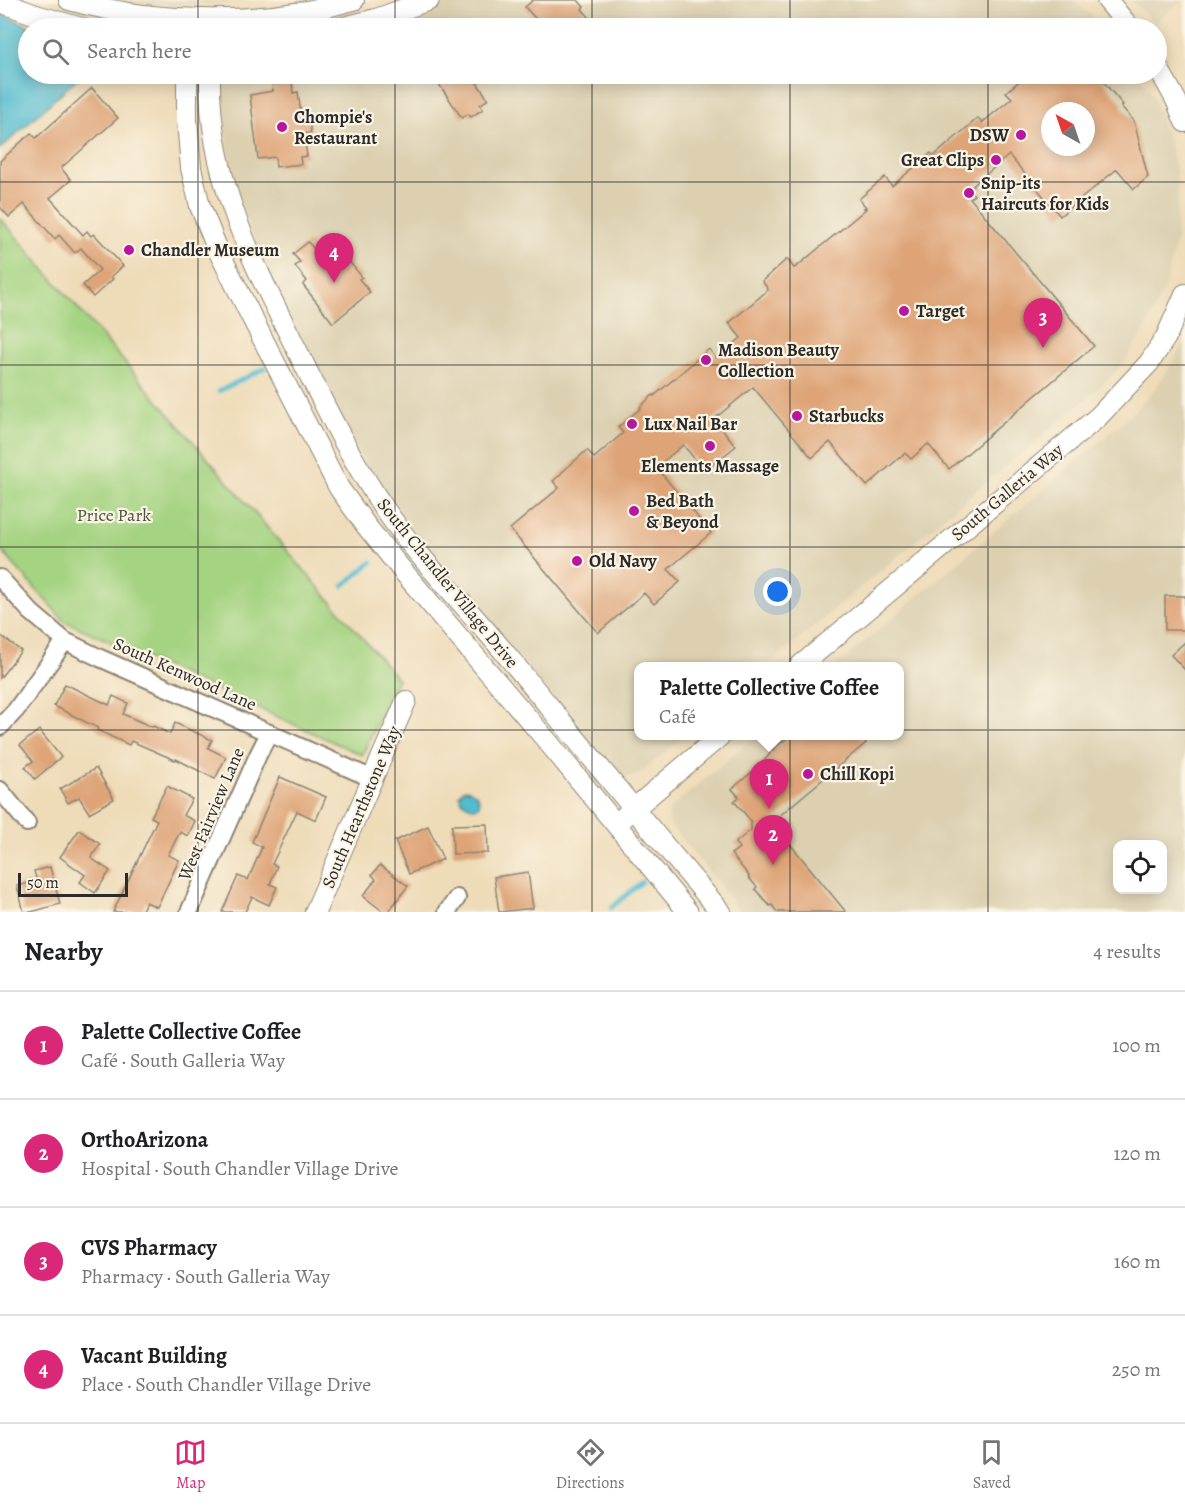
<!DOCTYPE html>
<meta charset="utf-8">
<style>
body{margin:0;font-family:Alegreya,serif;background:#f6f6f6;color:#202124}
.controls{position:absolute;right:18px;bottom:18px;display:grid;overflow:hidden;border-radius:12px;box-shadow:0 3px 15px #0003}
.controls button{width:54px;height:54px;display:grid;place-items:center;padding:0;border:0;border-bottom:2px solid #e0e0e0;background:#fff;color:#202124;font:30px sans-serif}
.compass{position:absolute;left:1041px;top:102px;width:54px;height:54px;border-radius:50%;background:#fff;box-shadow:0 3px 15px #0003;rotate:320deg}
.scale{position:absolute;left:18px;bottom:15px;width:110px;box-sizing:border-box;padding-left:6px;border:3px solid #2b2b2b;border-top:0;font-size:16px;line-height:21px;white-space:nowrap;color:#2b2b2b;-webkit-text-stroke:4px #fcf5e5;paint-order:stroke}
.you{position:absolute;left:778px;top:592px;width:21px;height:21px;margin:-15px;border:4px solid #fff;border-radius:50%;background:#1a73e8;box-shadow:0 0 0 9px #1a73e833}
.badge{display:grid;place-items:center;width:39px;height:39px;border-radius:50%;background:#db2777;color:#fff;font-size:20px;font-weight:700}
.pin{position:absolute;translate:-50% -50px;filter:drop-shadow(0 2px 3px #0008)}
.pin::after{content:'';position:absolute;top:32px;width:21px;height:18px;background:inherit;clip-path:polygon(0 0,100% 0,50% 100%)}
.popup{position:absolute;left:634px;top:662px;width:270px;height:78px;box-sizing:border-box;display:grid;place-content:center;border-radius:12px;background:#fff;filter:drop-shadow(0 2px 4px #0005);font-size:20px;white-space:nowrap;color:#757577}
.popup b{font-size:22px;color:#202124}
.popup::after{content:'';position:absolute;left:50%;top:100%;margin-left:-12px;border:12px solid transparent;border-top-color:#fff}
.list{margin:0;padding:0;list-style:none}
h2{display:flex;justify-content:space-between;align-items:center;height:78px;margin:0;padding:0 24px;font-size:26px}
h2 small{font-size:20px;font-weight:400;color:#757577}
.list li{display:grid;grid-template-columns:39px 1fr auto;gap:18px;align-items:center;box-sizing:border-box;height:108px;padding:0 24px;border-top:2px solid #e0e0e0}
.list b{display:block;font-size:22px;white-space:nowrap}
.list p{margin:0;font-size:20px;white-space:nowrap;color:#757577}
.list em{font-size:20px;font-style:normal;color:#757577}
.icon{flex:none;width:33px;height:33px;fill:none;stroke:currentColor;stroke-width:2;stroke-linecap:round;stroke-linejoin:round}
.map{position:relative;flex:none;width:1185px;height:912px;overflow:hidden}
.search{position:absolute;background:#fff;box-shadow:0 3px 15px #0003;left:18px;right:18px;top:18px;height:66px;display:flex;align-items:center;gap:15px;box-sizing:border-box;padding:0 21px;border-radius:33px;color:#757577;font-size:22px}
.sheet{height:510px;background:#fff}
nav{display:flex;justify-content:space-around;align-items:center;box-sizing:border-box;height:84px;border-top:2px solid #e0e0e0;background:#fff;font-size:16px;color:#757577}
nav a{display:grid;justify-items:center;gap:3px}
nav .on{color:#db2777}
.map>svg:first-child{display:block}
.built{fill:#dcd0b1;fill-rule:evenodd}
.green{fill:#a4d381;stroke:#687f56;stroke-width:1.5}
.water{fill:#53bcd0;stroke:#3f747e;stroke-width:1.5}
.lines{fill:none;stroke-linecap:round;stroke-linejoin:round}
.stream{stroke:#53bcd0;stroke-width:4.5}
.building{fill:#dea478;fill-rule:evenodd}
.minor-casing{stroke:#8c8472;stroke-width:20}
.tertiary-casing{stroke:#8c8472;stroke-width:22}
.minor{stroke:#fff;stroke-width:16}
.tertiary{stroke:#fff;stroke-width:20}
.grid{fill:none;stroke:#2b2b2b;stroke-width:1.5;stroke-opacity:0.55}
.poi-dot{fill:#b5179e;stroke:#fcf5e5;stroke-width:2}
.labels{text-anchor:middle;stroke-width:4.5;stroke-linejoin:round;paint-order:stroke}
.poi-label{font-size:18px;font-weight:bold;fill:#2b2b2b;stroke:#fcf5e5;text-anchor:start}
.street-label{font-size:18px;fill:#2b2b2b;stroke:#fcf5e5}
.park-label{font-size:18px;fill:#495540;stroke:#fcf5e5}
</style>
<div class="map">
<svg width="1185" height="912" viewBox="0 0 1185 912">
<rect width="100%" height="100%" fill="#fcf5e5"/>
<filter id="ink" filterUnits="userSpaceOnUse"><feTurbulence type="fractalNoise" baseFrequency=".0167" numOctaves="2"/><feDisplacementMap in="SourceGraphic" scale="12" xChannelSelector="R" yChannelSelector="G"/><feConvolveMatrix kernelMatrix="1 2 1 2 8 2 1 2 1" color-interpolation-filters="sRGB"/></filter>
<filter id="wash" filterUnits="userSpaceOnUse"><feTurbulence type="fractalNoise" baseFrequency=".008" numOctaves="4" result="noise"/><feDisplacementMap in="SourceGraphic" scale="24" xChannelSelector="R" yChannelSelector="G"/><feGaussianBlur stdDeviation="1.35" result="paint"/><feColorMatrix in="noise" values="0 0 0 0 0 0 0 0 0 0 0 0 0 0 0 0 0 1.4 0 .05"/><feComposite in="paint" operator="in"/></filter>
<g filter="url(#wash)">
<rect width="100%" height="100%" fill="#eedcb9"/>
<g class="built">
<polygon points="115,0 252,0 172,6 139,4"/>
<polygon points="458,0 1073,0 1092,16 1103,28 379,28"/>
<polygon points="1132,0 1182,0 1154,24"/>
<path d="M223,74H1139L1154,99L1167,134L1176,171L1178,189L1176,240L1165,287L1147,326L1125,361L1102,385L767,666H638V736H684L640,773L633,776L624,777L605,760L441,565L384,495L357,449L325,383L288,314L265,265L240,202L229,160L223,106ZM1050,111H1086V147H1050Z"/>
<path d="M1185,341V912H740L717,881L670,825L668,816L671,808L755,736H900V666H836L1126,419L1154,390L1172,363ZM1118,844H1162V890H1118Z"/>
</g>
<polygon class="green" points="0,218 398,679 362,755 64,621 0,549"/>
<g class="water">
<polygon points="0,13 33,28 28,28 28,74 82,74 0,149"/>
<path d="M466,789C474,791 480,796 479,805L476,807C468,807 462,803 459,795L463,790Z"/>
</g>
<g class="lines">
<g class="stream">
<polyline points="219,391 265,368"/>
<polyline points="343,586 372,562"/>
<polyline points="611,908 642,882"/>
</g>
</g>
<g id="blocks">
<g class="building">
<polygon points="533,0 578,0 584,7 582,9 590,18 588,20 596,28 544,28 525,7"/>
<polygon points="432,74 471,74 488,99 480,105 483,109 471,117 468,114 462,118"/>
<path d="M1028,74H1097L1123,105L1121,106L1134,121L1148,177L1134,189L1117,169L1060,216L1009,155L969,189L974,195L970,198L1094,346L949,469L928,444L911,459L905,453L867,486L830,442L812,458L753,387L714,419L736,446L705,471L683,445L659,465L664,470L661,473L711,533L668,569L680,582L654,604L644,593L598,633L510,529L559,488L553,481L561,474V473L587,450L594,458L623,433L618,427L641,408L640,407L653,395L654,396L709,349L716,358L741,338L729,323L768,290V289L762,281L787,259L794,268L796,267L866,209L864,208L866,207L859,199L885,177L892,186L931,153L934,156L978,118L982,123L1012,98L1006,92ZM1050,111H1086V147H1050Z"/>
<polygon points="292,81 293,93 298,92 302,122 309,121 311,133 304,134 307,156 300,157 301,164 276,167 275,157 258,159 250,95 273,91 272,84"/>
<polygon points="92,88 118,118 61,168 71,180 50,198 83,235 87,231 91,236 94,234 123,266 111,277 113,279 93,297 83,285 100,270 81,248 75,253 59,235 55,239 24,204 9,217 0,207 0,161 31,133 36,138"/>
<polygon points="326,240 346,262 348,260 362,277 359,279 370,292 333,323 303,285 307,281 295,266 300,262 293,254 308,242 315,250"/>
<rect x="1165" y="596" width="20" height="34"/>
<polygon points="0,635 21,651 0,678"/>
<polygon points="1185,642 1185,670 1171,655"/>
<polygon points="65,684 109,705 113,696 128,703 123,714 152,727 153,726 170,734 175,723 212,740 208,748 226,757 215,779 176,759 175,760 131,741 129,745 97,730 98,728 54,706"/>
<polygon points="39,730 61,757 35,779 25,767 33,761 20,745"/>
<polygon points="791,735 859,735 866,743 772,822 846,912 777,912 772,905 770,906 755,889 757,887 748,877 749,876 731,854 739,848 735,843 751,830 751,821 734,801 739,797 732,789 761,764 770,754 769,753"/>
<polygon points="96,768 114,799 89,813 79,797 68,803 60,789"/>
<polygon points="280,777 326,797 316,820 297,811 272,864 277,866 270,884 277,887 269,905 252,897 245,912 222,912 238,876 248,880 262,847 252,842"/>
<polygon points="167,786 192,799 183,815 195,821 188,836 180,832 168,855 179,860 157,907 146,902 141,912 113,912 157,820 151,817"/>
<polygon points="487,824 488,853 453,854 452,825"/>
<polygon points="428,826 443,859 409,874 395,841"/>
<polygon points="79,830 100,844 91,858 110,871 95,893 80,882 85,875 60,857"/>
<polygon points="380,865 408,886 388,912 384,912 363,896 376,879 372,875"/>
<polygon points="50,867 60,904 31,912 24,912 17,886 37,881 34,871"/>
<polygon points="528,872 533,908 499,912 494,877"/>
</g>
</g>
</g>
<g filter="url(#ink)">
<use href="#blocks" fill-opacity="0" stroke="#8c8472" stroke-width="1.5"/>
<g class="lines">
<g class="minor-casing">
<g id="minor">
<polyline points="0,578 31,612 65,641 100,658 373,779"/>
<polyline points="0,727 16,710 65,641"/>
<polyline points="0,790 27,823"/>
<polyline points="189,912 258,755 269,733"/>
<polyline points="447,912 457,898"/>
</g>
</g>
<g class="tertiary-casing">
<g id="tertiary">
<path d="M69,0C157,25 266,26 354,0"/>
<polyline points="1107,0 1130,28"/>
<polyline points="0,2 39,16 82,28"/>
<polyline points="340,28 376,19 429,0"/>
<polyline points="1156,64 1176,100 1185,122"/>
<polyline points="187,74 187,120 191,168 200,206 217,248 250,314 339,488 367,527 402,570 548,742 688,912"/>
<path d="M210,74C208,169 245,247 287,330C318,392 347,454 386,511C421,561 466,606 505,653C577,740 648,827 721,912"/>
<polyline points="800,666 1098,417 1149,363 1166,337 1185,294"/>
<polyline points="624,817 720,736"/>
<polyline points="315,912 406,701"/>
</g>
</g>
<use href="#minor" class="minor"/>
<use href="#tertiary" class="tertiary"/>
</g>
</g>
<path class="grid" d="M198,0V28M395,0V28M592,0V28M790,0V28M988,0V28M198,74V912M395,74V912M592,74V912M790,74V912M988,74V912M0,182H1185M0,365H1185M0,547H1185M0,730H1185"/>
<g class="poi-dot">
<circle cx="282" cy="127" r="6"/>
<circle cx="1021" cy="135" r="6"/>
<circle cx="996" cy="160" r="6"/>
<circle cx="969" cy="193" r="6"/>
<circle cx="129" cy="250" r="6"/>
<circle cx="904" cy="311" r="6"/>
<circle cx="706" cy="360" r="6"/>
<circle cx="797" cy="416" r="6"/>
<circle cx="632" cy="424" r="6"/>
<circle cx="710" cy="446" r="6"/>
<circle cx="634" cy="511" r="6"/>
<circle cx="577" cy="561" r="6"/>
<circle cx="808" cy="774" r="6"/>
</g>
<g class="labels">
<g class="poi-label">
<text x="294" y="123">Chompie's<tspan x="294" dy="21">Restaurant</tspan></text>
<text x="1009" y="141" text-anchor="end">DSW</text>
<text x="984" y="166" text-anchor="end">Great Clips</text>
<text x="981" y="189">Snip-its<tspan x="981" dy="21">Haircuts for Kids</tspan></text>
<text x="141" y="256">Chandler Museum</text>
<text x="916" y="317">Target</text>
<text x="718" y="356">Madison Beauty<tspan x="718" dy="21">Collection</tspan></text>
<text x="809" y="422">Starbucks</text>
<text x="644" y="430">Lux Nail Bar</text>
<text x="710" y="472" text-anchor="middle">Elements Massage</text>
<text x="646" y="507">Bed Bath<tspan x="646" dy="21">&amp; Beyond</tspan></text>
<text x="589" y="567">Old Navy</text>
<text x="820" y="780">Chill Kopi</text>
</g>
<g class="street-label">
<text transform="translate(1007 492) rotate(-40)" y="6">South Galleria Way</text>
<text transform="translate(448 583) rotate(51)" y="6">South Chandler Village Drive</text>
<text transform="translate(185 674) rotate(24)" y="6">South Kenwood Lane</text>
<text transform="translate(361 807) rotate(-67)" y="6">South Hearthstone Way</text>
<text transform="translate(211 814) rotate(-67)" y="6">West Fairview Lane</text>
</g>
<g class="park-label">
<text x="114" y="521">Price Park</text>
</g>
</g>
</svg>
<div class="controls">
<button><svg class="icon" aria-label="locate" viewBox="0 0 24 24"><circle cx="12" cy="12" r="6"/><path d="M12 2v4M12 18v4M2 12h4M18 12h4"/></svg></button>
</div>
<svg class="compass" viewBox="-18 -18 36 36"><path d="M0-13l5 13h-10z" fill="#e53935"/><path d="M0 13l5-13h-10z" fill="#757577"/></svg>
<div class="scale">50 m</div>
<div class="you"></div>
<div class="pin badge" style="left:769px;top:809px">1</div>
<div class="popup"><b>Palette Collective Coffee</b>Café</div>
<div class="pin badge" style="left:773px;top:865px">2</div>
<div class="pin badge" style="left:1043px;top:348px">3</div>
<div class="pin badge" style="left:334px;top:283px">4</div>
<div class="search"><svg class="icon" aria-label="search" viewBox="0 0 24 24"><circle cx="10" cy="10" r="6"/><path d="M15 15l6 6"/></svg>Search here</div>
</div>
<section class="sheet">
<h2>Nearby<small>4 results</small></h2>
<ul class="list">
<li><span class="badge">1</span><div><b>Palette Collective Coffee</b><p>Café · South Galleria Way</p></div><em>100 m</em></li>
<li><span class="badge">2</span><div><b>OrthoArizona</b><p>Hospital · South Chandler Village Drive</p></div><em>120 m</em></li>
<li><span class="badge">3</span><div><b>CVS Pharmacy</b><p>Pharmacy · South Galleria Way</p></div><em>160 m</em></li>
<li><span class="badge">4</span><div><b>Vacant Building</b><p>Place · South Chandler Village Drive</p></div><em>250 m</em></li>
</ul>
</section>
<nav>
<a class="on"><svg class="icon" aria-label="map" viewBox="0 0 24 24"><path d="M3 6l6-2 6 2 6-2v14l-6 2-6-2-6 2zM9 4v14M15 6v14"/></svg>Map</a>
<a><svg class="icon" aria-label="directions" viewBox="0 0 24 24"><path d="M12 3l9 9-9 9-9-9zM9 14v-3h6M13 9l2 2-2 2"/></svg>Directions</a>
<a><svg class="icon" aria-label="saved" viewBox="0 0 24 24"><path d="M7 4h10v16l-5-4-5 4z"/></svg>Saved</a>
</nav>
